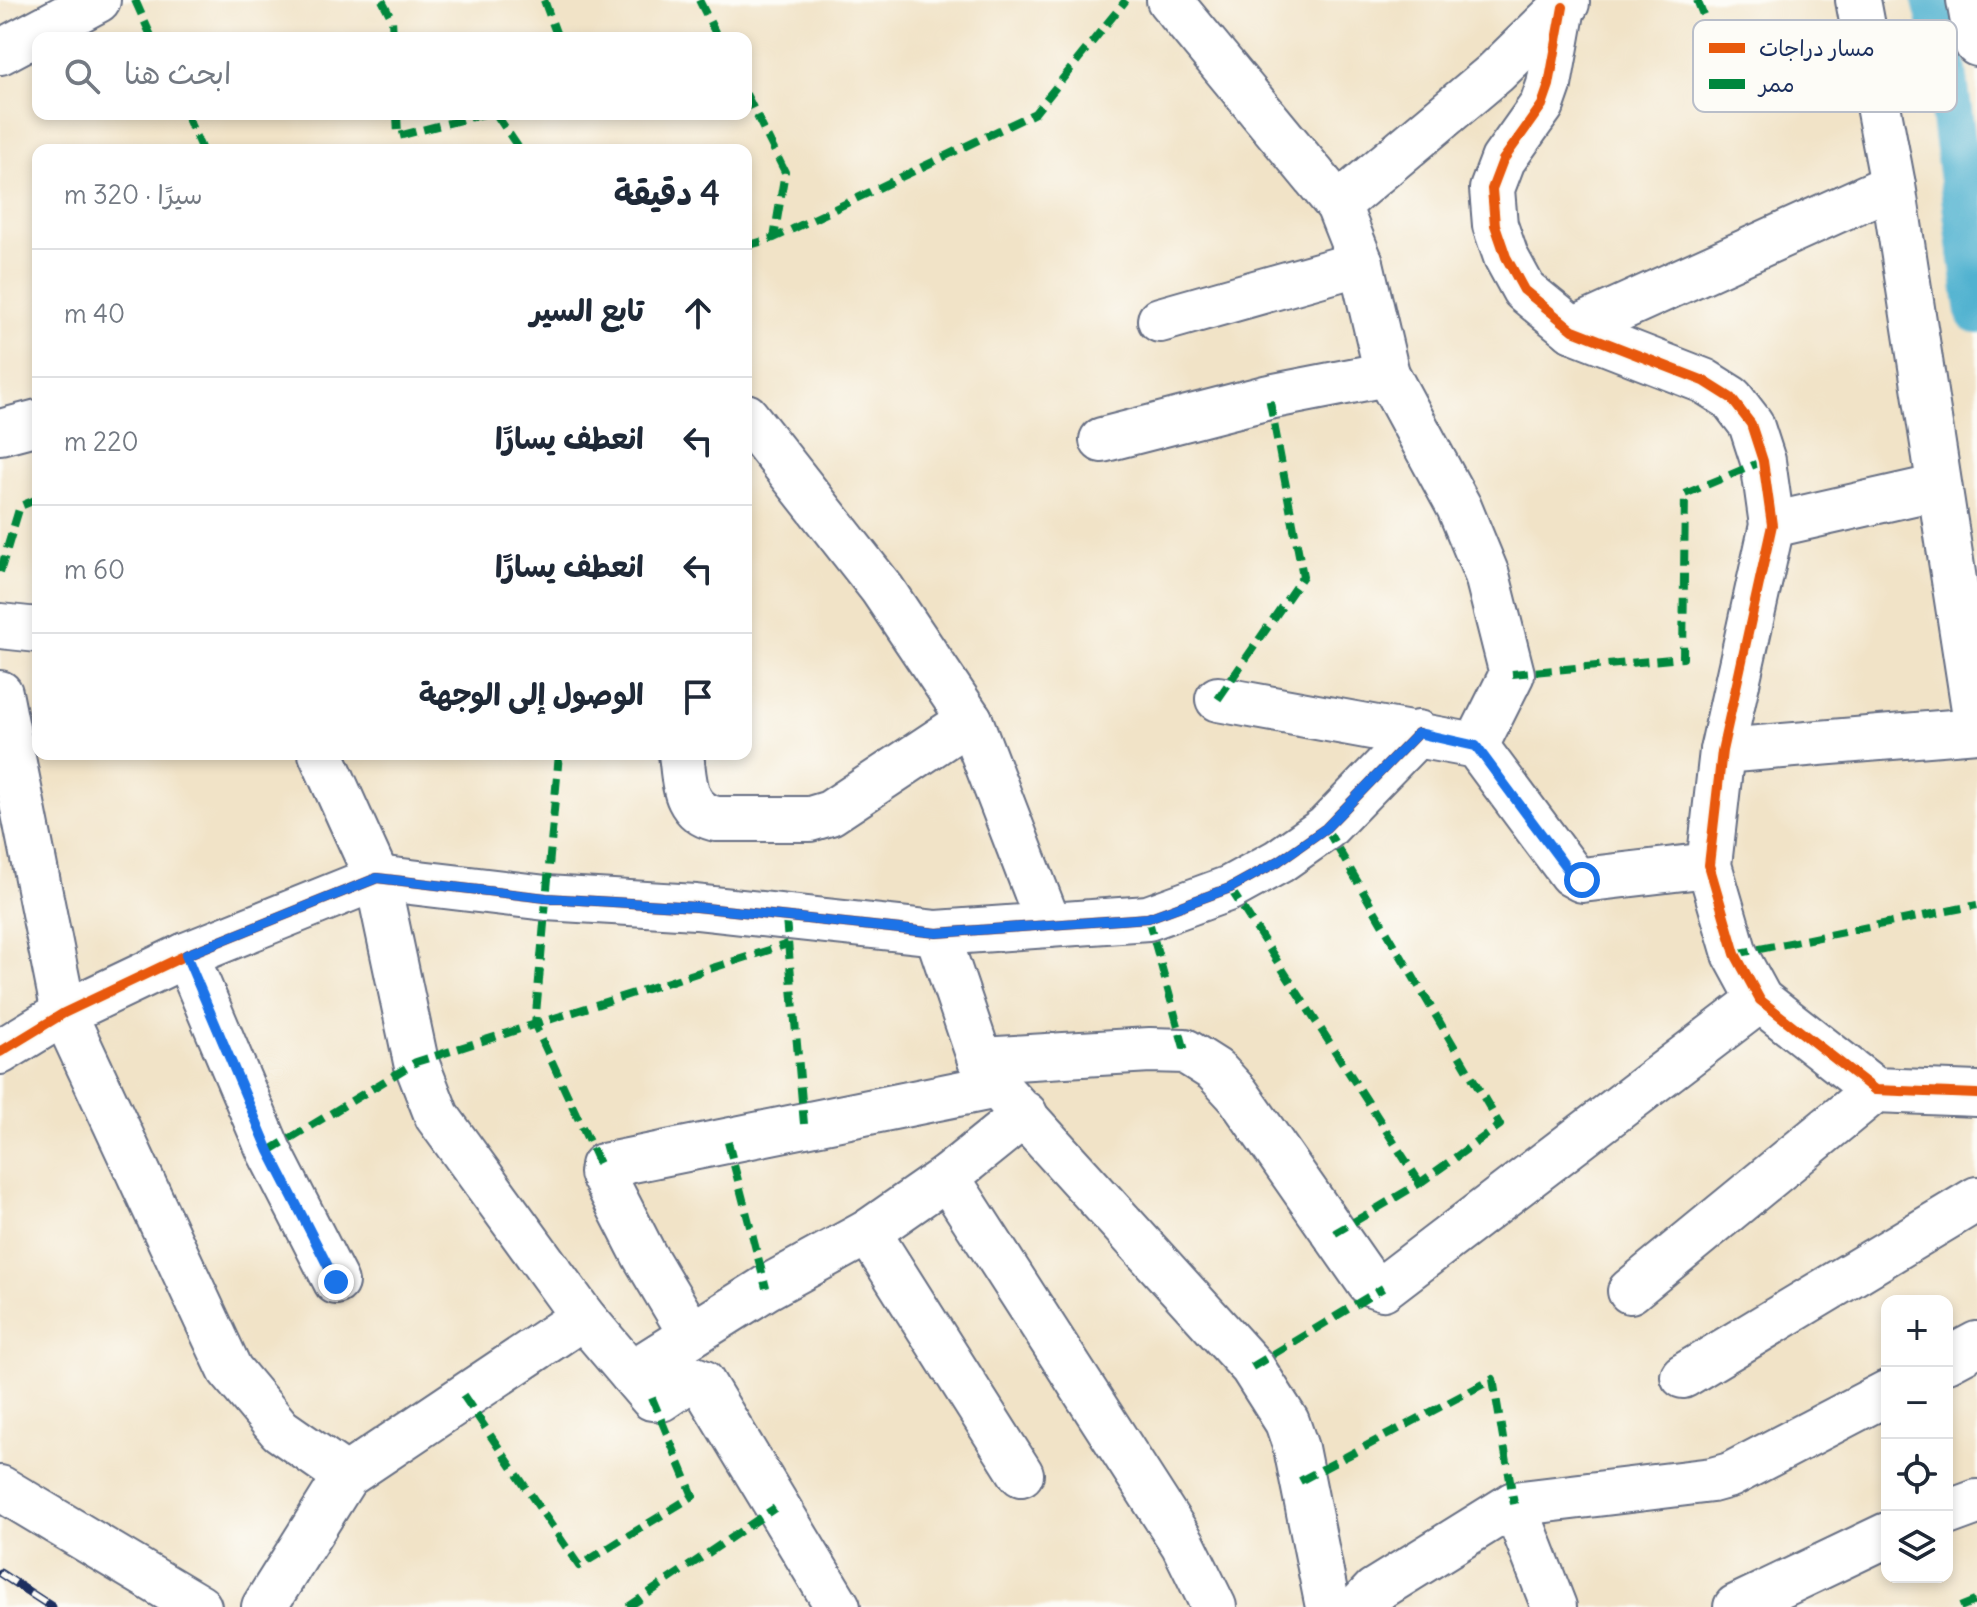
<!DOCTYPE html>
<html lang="ar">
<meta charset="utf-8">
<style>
body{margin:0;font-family:Delius,"Playpen Sans Arabic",sans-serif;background:#f2f2f3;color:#1f2937;direction:rtl}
.controls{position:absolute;right:24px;bottom:24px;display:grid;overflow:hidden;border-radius:16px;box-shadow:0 4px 12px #0003}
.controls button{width:72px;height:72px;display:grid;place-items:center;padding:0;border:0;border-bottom:2px solid #e0e1e3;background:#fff;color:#1f2937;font:40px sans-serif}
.stop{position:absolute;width:24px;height:24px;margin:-18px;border:6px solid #1a73e8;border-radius:50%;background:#fff}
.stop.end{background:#1a73e8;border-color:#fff;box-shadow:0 2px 8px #0008}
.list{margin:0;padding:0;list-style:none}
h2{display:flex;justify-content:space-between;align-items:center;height:104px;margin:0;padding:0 32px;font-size:34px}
h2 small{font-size:26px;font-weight:400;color:#747a83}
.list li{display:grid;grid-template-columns:52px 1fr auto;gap:24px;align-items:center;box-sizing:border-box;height:128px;padding:0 32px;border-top:2px solid #e0e1e3}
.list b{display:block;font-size:30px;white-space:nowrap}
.list em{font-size:26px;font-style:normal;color:#747a83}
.icon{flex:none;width:44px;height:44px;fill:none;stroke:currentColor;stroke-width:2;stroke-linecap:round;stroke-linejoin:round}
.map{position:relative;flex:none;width:1977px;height:1607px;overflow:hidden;direction:ltr}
.search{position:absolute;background:#fff;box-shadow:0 4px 12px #0003;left:32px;top:32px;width:720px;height:88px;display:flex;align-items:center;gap:20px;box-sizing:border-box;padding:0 28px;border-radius:16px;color:#747a83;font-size:30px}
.panel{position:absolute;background:#fff;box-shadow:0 4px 12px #0003;left:32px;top:144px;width:720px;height:616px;border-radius:16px;direction:rtl}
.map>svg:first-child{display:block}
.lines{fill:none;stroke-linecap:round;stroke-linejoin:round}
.canal{stroke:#51b2d0;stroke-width:42}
.street-casing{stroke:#666e83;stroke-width:48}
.street{stroke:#fff;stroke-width:44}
.rail-casing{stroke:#1b2f5e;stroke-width:9}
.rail{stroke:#fdfcf7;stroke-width:6;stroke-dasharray:18;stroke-linecap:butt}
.quiet{stroke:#00873e;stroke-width:8;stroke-dasharray:16 8;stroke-linecap:butt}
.cycleway-casing{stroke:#fdfcf7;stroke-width:15}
.cycleway{stroke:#e8590c;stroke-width:10}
.route{stroke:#1a73e8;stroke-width:10}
.key{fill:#fdfcf7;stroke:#b9bec9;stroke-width:2}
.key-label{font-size:22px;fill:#1b2f5e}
</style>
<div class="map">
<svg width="1977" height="1607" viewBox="0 0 1977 1607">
<rect width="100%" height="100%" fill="#fdfcf7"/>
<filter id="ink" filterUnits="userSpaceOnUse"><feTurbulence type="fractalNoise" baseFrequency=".0125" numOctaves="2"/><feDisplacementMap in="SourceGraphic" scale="16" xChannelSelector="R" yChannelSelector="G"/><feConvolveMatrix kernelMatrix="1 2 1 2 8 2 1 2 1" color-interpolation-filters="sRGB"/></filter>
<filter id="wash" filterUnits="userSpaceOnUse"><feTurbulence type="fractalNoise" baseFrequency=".006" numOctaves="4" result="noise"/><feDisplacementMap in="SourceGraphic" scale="32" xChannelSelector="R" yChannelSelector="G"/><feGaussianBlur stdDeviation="1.8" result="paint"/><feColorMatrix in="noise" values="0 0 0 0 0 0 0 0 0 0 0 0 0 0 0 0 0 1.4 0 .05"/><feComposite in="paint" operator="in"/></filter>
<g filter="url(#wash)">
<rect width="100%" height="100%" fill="#f1e3c7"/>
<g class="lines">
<polyline class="canal" points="1933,0 1941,32 1977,313"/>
</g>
</g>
<g filter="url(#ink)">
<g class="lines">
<g class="street-casing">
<g id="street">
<polyline points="1169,0 1338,205 1361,263 1387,374 1459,507 1487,575 1512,674 1476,746"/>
<polyline points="1858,0 1893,185 1977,729"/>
<polyline points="1969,0 1977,44"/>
<polyline points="1563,7 1549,85 1542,105 1503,160 1492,189 1495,225 1506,257 1524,290 1573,330 1704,381 1731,398 1751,424 1763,461 1772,525 1722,751 1709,865 1735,954 1760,1000 1875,1090 1977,1094"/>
<polyline points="0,52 98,0"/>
<polyline points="1338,205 1495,73 1567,3"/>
<polyline points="1160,320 1361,263"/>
<polyline points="1573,330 1893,185"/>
<polyline points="746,416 882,589 970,720 1049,925"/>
<polyline points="0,432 38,422"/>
<polyline points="1102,440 1269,397 1387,374"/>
<polyline points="1772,525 1939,487"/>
<polyline points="0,626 38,630"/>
<polyline points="0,693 64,1013 230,1370 280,1430 346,1476"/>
<polyline points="1218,699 1476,746 1571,874 1582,880 1709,865"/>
<polyline points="1722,751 1977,730"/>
<polyline points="321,754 377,878 416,1062 437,1116 583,1317 652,1398 661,1399 692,1378 702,1382 838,1607"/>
<path d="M681,754C685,783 683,811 716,819H810L830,813L970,720"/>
<polyline points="937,933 980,1060 997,1086 1252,1367 1287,1422 1296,1448 1328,1607"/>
<polyline points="186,955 269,1151 336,1282"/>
<polyline points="0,1052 64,1013 186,955 377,878 546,898 696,907 937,933 1148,918 1230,888 1279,861 1326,828 1418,733"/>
<polyline points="980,1060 1150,1050 1185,1051 1215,1070 1238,1095 1369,1283 1383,1288 1760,1000"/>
<polyline points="947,1177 1183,1544 1214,1607"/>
<polyline points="868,1232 1021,1474"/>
<polyline points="1630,1291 1875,1090"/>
<polyline points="691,1334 644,1255 602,1173 603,1166 997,1086"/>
<polyline points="1947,1360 1977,1344"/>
<polyline points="631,1373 766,1288 868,1232 947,1177 1025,1114"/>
<polyline points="1683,1376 1977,1199"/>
<polyline points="0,1488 199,1607"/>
<polyline points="1514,1504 1554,1607"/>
<polyline points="1947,1513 1977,1502"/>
<polyline points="264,1607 346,1476 583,1317"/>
<polyline points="1359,1607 1374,1591 1514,1504 1712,1480 1730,1475 1887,1393"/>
<polyline points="1736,1607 1887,1535"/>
</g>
</g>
<use href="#street" class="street"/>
<g class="rail-casing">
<polyline id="rail" points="0,1573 52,1607"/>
</g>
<use href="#rail" class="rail"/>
<g class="quiet">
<polyline points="135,0 152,38"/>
<polyline points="382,0 392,19 393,38"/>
<polyline points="544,0 558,38"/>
<polyline points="699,0 718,38"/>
<polyline points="1697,0 1708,27"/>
<polyline points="746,94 785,172 774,238"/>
<polyline points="186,114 202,150"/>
<polyline points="397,114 398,136 484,114"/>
<polyline points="496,114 520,150"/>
<polyline points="746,246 774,238 1035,113 1126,0"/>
<polyline points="0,572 20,506 38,499"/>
<polyline points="1512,674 1683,658 1685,494 1763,461"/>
<polyline points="1218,699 1303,576 1269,397"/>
<polyline points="559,754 535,1025 601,1168"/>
<polyline points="1326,828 1500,1125 1420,1183 1335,1233"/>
<polyline points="1230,888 1420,1183"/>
<polyline points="1148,918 1185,1051"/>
<polyline points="786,919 804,1124"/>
<polyline points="1735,954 1977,905"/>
<polyline points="728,1142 766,1288"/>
<polyline points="269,1151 416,1062 788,944"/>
<polyline points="1252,1367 1383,1288"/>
<polyline points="463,1395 579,1566 693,1496 652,1398"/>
<polyline points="1300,1481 1493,1379 1514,1504"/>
<polyline points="628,1607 775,1508"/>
<polyline points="1960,1607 1977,1600"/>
</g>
<g class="cycleway-casing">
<g id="cycleway">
<polyline points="1563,7 1549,85 1542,105 1503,160 1492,189 1495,225 1506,257 1524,290 1573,330 1704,381 1731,398 1751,424 1763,461 1772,525 1722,751 1709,865 1735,954 1760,1000 1875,1090 1977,1094"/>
<polyline points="0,1052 64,1013 186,955 377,878 546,898 696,907 937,933 1148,918 1230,888 1279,861 1326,828 1418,733"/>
</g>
</g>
<use href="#cycleway" class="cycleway"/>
</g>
</g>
<g class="lines" filter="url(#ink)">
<polyline class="route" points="336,1282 269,1151 186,955 377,878 546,898 696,907 937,933 1148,918 1230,888 1279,861 1326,828 1418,733 1476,746 1571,874 1582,880"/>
</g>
<rect x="1693" y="20" width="264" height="92" rx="12" class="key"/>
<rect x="1709" y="43" width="36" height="10" fill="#e8590c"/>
<rect x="1709" y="79" width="36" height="10" fill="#00873e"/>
<g class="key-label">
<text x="1759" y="56">مسار دراجات</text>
<text x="1759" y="92">ممر</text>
</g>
</svg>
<div class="controls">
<button>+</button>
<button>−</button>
<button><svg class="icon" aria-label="locate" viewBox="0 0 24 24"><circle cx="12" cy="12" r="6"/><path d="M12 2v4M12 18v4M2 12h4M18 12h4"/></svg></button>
<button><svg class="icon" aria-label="layers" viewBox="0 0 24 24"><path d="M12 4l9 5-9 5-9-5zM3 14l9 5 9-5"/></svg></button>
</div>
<div class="stop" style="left:1582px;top:880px"></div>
<div class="stop end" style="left:336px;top:1282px"></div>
<div class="search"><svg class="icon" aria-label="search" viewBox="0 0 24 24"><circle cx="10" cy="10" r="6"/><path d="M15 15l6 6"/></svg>ابحث هنا</div>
<section class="panel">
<h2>4 دقيقة<small>سيرًا · 320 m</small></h2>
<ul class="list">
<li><svg class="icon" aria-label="ahead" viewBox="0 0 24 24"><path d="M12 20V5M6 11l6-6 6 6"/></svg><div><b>تابع السير</b></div><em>40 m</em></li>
<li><svg class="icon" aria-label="left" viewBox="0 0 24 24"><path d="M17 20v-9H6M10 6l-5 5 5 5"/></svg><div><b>انعطف يسارًا</b></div><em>220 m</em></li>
<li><svg class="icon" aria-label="left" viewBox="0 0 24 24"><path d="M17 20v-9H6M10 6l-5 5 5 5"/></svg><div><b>انعطف يسارًا</b></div><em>60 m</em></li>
<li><svg class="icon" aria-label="arrive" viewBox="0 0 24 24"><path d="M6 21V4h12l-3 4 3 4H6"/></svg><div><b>الوصول إلى الوجهة</b></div></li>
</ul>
</section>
</div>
